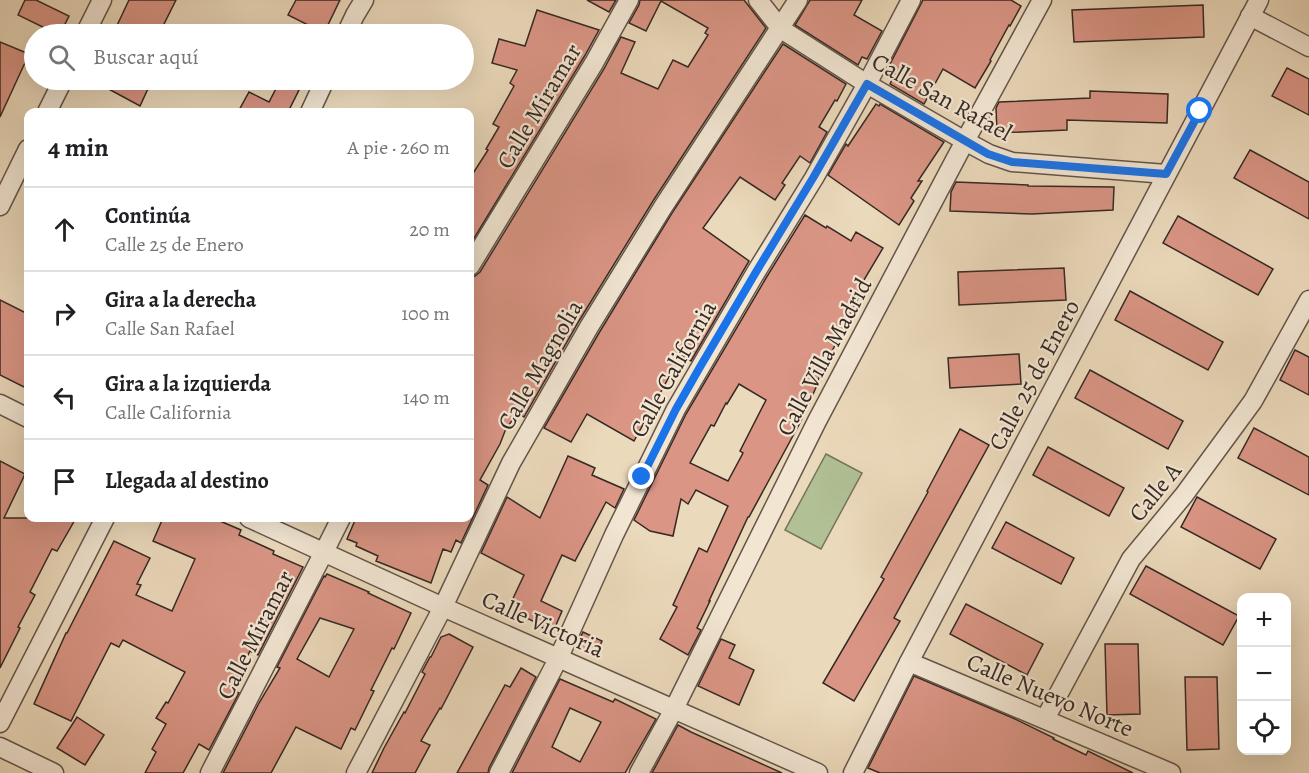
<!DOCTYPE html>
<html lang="es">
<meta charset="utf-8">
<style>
body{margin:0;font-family:Alegreya,serif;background:#f6f6f6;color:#202124}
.controls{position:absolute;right:18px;bottom:18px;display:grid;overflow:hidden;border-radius:12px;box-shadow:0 6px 24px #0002}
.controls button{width:54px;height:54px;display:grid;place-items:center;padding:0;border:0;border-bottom:2px solid #e0e0e0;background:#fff;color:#202124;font:30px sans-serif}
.stop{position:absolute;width:18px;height:18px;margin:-14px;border:4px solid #1a73e8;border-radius:50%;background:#fff}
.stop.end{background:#1a73e8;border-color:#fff;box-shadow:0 2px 6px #0008}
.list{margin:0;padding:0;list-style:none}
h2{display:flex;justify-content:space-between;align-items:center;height:78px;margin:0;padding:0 24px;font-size:26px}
h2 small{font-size:20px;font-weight:400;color:#757577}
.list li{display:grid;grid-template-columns:39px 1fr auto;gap:18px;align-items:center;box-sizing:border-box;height:84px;padding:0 24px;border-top:2px solid #e0e0e0}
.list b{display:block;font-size:22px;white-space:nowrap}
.list p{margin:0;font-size:20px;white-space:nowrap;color:#757577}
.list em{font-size:20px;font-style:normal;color:#757577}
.icon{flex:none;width:33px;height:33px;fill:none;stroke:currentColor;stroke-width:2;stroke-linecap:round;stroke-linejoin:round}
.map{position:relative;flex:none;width:1309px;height:773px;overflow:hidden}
.search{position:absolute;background:#fff;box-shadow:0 6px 24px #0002;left:24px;top:24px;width:450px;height:66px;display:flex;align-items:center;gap:15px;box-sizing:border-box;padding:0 21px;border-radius:33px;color:#757577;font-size:22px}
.panel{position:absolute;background:#fff;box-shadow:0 6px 24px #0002;left:24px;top:108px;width:450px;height:414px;border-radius:12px}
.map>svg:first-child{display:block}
.green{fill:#b1c095;stroke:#74745c;stroke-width:1.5}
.building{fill:#da9585;stroke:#362924;stroke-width:1.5;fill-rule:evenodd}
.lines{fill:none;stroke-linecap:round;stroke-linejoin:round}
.street-casing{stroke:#63554a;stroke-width:21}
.street{stroke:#f2e6d3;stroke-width:18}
.route{stroke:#1a73e8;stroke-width:8}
.labels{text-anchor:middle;stroke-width:4.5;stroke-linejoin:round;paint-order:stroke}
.street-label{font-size:24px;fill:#362924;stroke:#f2e6d3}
</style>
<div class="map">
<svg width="1309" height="773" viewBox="0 0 1309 773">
<rect width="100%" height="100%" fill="#ebd9bb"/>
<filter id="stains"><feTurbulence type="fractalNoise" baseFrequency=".00333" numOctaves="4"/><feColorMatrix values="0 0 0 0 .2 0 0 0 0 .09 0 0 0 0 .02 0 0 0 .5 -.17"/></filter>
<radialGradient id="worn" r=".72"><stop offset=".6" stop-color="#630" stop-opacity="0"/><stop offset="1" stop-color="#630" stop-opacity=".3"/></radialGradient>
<polygon class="green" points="826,454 862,473 821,549 785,530"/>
<g class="building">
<polygon points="25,0 36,0 69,16 60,34 57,34 18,15"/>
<polygon points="129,0 176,0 159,34 113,34"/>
<polygon points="296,0 340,0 324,33 288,15"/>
<polygon points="587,0 616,0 609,12"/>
<polygon points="640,0 744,0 766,28 653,201 579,321 524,417 517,413 505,431 500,444 480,480 488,485 461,543 456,540 451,552 443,549 431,583 376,561 378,556 356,546 357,543 347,539 356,518 470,518 470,277 475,276 480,272 604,69 621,37 635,42 621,73 658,89 673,60 688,67 708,35 705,33 708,28 661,1 646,31 629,23 639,5"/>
<polygon points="810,0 862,0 854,15 882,31 867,59 862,57 858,65 795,25"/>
<polygon points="923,0 1011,0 1021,6 1010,26 1009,25 990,60 991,61 975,88 943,69 924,104 890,84 895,74 887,70"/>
<polygon points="1203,5 1204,37 1074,42 1072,10"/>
<polygon points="537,10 599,30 584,57 470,245 470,178 488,150 486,149 499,127 493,124 514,86 510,83 517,70 492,63 499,39 525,46"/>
<polygon points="0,42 29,54 0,117"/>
<polygon points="783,44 846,84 837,101 835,100 819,127 827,132 810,163 800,156 782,183 785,185 775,200 740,177 703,228 749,261 691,361 681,355 634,441 587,414 571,442 544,428 599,333 672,213"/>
<polygon points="1287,68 1309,79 1309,115 1272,96"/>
<polygon points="92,80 152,80 140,106"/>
<polygon points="280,81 299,90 288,112 238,112 249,92 269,102"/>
<polygon points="1090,91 1168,94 1167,123 1067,120 1067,130 997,133 996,108 999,102 1090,98"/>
<polygon points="876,104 879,106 880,104 944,142 918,181 922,181 911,198 914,201 899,225 828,175 846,144 848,146"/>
<polygon points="1250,150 1309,182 1309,219 1234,178"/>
<polygon points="956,182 1028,185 1028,186 1114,187 1113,210 1032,214 950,211 951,192"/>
<path d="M805,215L826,228L827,226L851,241L856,232L883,248L858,290L861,292L817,382L818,383L801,421L749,517H748L709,601H710L697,628L701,630L688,655L660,639L677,607L673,605L699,548L707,552L728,506L696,490L688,504L681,499L673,536L650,531L634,520L686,414L766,278ZM739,384L766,400L740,451L743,453L728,481L690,463L711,425L714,426L726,403L727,404Z"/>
<polygon points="1178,216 1273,269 1258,295 1163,243"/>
<polygon points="1064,268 1066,300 959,305 958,272"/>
<polygon points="1130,291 1223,342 1208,370 1115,320"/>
<polygon points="0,300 28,314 28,389 0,375"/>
<polygon points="1295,350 1309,357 1309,395 1280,380"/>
<polygon points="1019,354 1021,384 950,388 948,358"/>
<polygon points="1090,370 1183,421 1168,449 1075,398"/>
<polygon points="1254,428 1309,457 1309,495 1238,458"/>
<polygon points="960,429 989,445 894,618 900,621 854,701 823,683 884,579 881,577 928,492 927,491"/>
<polygon points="1048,447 1124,488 1109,516 1033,475"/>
<polygon points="568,456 595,468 592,475 624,489 615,508 606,502 575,561 562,555 541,601 562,611 553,632 536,625 537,623 508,609 524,575 481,553 507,497 540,518"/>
<polygon points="0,461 25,474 4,518 76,518 57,551 52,549 30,592 35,595 18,627 20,628 0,668"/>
<polygon points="1197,497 1276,539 1260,569 1181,527"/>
<polygon points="163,518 213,518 241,530 239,535 274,551 273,554 303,567 258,655 250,651 231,689 239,693 209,750 199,744 183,773 145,773 156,752 152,749 166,724 156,718 166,702 168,703 185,672 123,640 119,647 111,643 71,721 34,704 66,633 67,633 114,541 150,558 137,584 141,585 136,595 172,611 195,559 153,541"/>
<polygon points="1006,522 1074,558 1061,584 992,548"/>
<polygon points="1146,566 1239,616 1223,645 1130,594"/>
<path d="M327,574L369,592L368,593L411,613L394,649L392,648L371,690L374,691L355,730L351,728L341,749L296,727L271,773H223L259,703L280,668L277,667L324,576L325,577ZM320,618L354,629L329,677L297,659Z"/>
<polygon points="966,604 1043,644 1027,675 950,634"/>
<polygon points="583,632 602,641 595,656 576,647"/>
<polygon points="449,634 473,647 441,709 440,708 421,741 430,745 415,773 372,773 384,748 404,712 405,713 425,674 422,672 430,657 431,657 441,637"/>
<polygon points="721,639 735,645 729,658 754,670 739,705 698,686"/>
<polygon points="1105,644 1138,644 1140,714 1107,715"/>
<polygon points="521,668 536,677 489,768 488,773 457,773 505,685 510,687"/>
<polygon points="914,676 1013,718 1054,738 1053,739 1086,755 1088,751 1133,773 880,773 868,768"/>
<polygon points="1185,677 1217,677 1219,749 1187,750"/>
<path d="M560,679L613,702L615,699L656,719L625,773H512ZM570,708L601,722L580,762L552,747Z"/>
<polygon points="77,717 104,735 85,765 57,748"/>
<polygon points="678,725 691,732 782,773 652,773"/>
</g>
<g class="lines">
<g class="street-casing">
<g id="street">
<polyline points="758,0 781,29 867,84 965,141 989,154 1012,162 1166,174"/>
<polyline points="1250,16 1309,47"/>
<polyline points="85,34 102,0"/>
<polyline points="346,34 355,15 364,0"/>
<polyline points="47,112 63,80"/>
<polyline points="310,112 325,80"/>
<polyline points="0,206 28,149"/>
<polyline points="470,266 594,63 629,0"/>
<polyline points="0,404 28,418"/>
<polyline points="249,518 443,607 818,773"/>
<polyline points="909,662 1171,773"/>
<polyline points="1045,719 1131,559 1184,495 1253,401 1309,300"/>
<polyline points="0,723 105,518"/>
<polyline points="0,747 54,773"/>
<polyline points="210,773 324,552 341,518"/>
<polyline points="356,773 443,607 511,463 589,327 663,207 798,0"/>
<polyline points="499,773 559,657 614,535 676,409 756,272 814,178 867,84 911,0"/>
<polyline points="639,773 674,709 817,421 965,141 1042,0"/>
<polyline points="853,773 909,662 1259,0"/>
</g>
</g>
<use href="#street" class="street"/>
</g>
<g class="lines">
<polyline class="route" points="642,477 676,409 700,367 756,272 813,178 867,84 988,154 1012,162 1166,174 1200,111"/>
</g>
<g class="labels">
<g class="street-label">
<text transform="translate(942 97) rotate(29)" y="8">Calle San Rafael</text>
<text transform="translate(539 106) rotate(-59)" y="8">Calle Miramar</text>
<text transform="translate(824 357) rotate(-62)" y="8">Calle Villa Madrid</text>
<text transform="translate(540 365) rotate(-60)" y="8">Calle Magnolia</text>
<text transform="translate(673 369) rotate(-61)" y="8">Calle California</text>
<text transform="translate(1034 375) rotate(-62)" y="8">Calle 25 de Enero</text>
<text transform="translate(1155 492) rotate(-51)" y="8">Calle A</text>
<text transform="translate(543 624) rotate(24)" y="8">Calle Victoria</text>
<text transform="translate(255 635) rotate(-63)" y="8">Calle Miramar</text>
<text transform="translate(1050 695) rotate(23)" y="8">Calle Nuevo Norte</text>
</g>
</g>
<rect width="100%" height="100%" filter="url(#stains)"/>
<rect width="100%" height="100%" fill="url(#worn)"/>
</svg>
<div class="controls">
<button>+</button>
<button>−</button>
<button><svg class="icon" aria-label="locate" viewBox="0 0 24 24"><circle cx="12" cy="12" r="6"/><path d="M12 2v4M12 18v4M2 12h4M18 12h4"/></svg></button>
</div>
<div class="stop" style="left:1200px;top:111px"></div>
<div class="stop end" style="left:642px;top:477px"></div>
<div class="search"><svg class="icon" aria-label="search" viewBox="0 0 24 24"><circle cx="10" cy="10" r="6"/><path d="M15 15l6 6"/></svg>Buscar aquí</div>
<section class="panel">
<h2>4 min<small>A pie · 260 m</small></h2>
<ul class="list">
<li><svg class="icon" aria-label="ahead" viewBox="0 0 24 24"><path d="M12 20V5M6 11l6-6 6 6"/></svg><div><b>Continúa</b><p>Calle 25 de Enero</p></div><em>20 m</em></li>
<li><svg class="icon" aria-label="right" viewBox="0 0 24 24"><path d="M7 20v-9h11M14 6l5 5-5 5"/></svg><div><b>Gira a la derecha</b><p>Calle San Rafael</p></div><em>100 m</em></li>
<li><svg class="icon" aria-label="left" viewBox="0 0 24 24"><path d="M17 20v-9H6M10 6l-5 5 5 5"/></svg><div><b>Gira a la izquierda</b><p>Calle California</p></div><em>140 m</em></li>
<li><svg class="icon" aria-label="arrive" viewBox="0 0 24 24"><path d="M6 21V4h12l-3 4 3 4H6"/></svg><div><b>Llegada al destino</b></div></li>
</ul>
</section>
</div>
